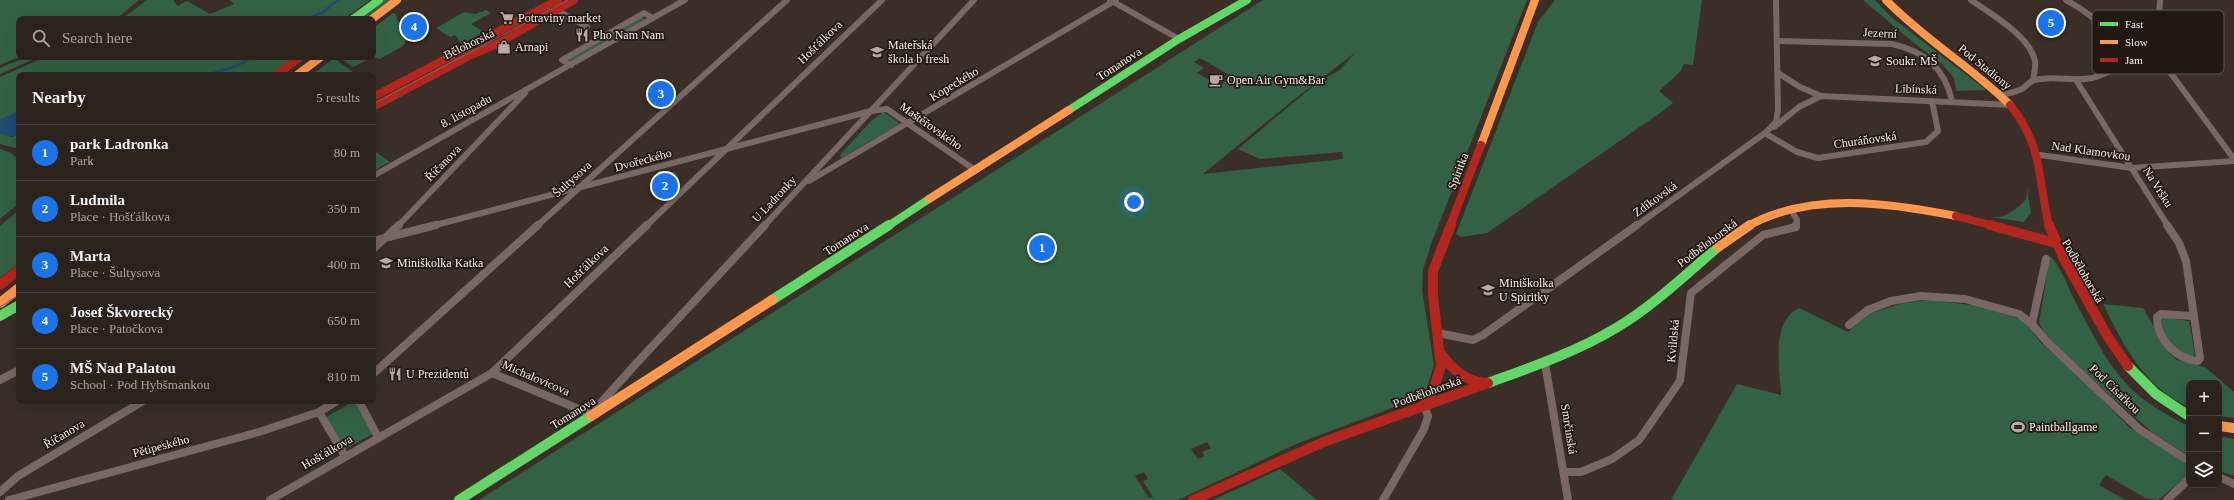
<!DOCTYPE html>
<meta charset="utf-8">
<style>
body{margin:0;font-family:Georgia,serif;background:#382f29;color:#f1f3f6}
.controls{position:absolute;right:12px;bottom:12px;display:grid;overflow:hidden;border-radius:8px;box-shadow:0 4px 16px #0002}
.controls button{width:36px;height:36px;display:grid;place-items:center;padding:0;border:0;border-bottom:1px solid #483f3b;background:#2c221c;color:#f1f3f6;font:20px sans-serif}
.you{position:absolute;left:1134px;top:202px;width:14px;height:14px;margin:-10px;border:3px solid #fff;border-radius:50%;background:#1a73e8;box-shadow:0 0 0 6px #1a73e833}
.badge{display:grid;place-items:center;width:26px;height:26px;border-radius:50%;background:#1a73e8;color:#fff;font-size:13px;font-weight:700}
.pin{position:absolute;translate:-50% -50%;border:2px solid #fff;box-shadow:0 1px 4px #0006}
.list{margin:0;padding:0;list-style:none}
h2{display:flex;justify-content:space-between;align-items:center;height:52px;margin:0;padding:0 16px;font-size:17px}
h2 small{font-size:13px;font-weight:400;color:#a6a4a3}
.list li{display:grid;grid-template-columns:26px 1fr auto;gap:12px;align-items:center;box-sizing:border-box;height:56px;padding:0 16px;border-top:1px solid #483f3b}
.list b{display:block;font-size:15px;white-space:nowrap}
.list p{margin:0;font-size:13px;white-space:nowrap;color:#a6a4a3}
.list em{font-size:13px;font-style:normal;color:#a6a4a3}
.icon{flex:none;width:22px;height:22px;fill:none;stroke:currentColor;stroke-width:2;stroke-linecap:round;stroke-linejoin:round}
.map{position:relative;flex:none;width:2234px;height:500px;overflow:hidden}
.search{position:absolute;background:#2c221c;box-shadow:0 4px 16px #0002;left:16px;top:16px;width:360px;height:44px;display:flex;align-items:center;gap:10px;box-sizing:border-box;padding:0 14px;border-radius:8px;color:#a6a4a3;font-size:15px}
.panel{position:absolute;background:#2c221c;box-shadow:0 4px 16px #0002;left:16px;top:72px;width:360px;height:332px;border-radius:8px}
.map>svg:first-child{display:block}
.green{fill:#326243;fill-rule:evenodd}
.water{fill:#214b74}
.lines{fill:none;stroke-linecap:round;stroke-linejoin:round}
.stream{stroke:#214b74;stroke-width:2.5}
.street-far1{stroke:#786763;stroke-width:6}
.street{stroke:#786763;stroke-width:8}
.fast-far1{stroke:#63d668;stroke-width:8}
.fast{stroke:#63d668;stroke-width:10}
.slow-far1{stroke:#ff974d;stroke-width:8}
.slow{stroke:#ff974d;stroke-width:10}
.jam-far1{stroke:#b3261e;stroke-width:8}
.jam{stroke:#b3261e;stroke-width:10}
.tram{stroke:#766a66;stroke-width:1}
.wall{fill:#473e39}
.shaded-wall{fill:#39322e}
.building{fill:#524842;stroke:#39322e}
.labels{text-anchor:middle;stroke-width:3.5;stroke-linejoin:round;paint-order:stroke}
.poi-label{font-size:12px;fill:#fdefe6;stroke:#211811;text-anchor:start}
.street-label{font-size:12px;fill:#fdefe6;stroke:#211811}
.key{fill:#211811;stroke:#635851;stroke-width:1}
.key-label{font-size:11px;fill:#fdefe6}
</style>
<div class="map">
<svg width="2234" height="500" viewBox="0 0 2234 500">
<rect width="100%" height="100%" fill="#3a2e26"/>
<g class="green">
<polygon points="0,0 139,0 116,19 19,19 19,57 0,65"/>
<polygon points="147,0 173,0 178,6 187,1 210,14 234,4 230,0 370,0 344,19 122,19"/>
<polygon points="383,0 393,0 368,19 358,19"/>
<path d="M1263,0H1527L1431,244L1423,270L1422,290L1434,365L1427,388L1416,399L1296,444L1178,500H479ZM1356,52L1340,70L1318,82L1238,149L1260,159L1342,152L1343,159L1203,174L1296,98ZM1200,58L1233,77V78L1228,82L1194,62ZM1204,68L1226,81L1218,87L1215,85L1216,84L1197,73ZM1207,442L1211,448L1202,452L1205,456L1198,459L1191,449ZM1144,472L1148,479L1143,481L1153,497L1149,498L1135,476Z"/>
<polygon points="1555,0 1702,0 1693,65 1684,64 1680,72 1659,91 1673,103 1660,113 1487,233 1461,237 1456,234 1538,22"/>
<polygon points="1863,0 1875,0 1890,16 1986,90 1956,91 1954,78 1942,64 1914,43"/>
<polygon points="486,10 491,13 471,24 484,32 462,44 455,35 450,37 436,28 464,12 475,14"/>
<polygon points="393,13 396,14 397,20 418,34 406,41 403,46 380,59 373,57 373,28"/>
<polygon points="641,17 645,19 572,62 568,59"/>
<polygon points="26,57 39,57 0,74 0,68"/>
<polygon points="45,57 294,57 270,75 19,75 19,111 0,120 0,77"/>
<polygon points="339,57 373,57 353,67"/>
<polygon points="334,58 357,75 312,75"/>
<polygon points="884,112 900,124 841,158 840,155 871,121"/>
<polygon points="0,133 11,137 19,135 19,149 0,144"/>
<polygon points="0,149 11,153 19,160 19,203 0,219"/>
<polygon points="373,150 390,162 373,171"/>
<path d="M2027,189L2031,213L2024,222L1990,217C2006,219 2016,210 2026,199Z"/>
<polygon points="19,210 19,263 0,278 0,226"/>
<path d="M2050,256C2060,265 2069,289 2075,301C2109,365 2121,394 2189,426V456L2153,433L2047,339L2039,323Z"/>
<path d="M1929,300L1980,306L2020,319L2029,325L2040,342L2079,376L2130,428L2189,463V475L2158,500L2145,498L2106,475L2099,485L2125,500H1671L1737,384L1781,395C1780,369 1770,322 1799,308L1848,332L1869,314L1899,304Z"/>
<path d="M2103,304L2143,308L2170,354L2177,360L2205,367L2234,392V418L2219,416V383H2189V407C2144,387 2124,346 2103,304Z"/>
<path d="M2161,317L2189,321L2195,355L2191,358C2170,349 2164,341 2161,317Z"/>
<polygon points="354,401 359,401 376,432 342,451 323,419"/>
<polygon points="2219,436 2234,439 2234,476 2219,471"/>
<polygon points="1280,469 1317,500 1213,500"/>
</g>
<path class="water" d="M19,111V135C13,136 5,138 0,133V120Z"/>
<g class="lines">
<g class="stream">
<polyline points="305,19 324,12 332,4 340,0"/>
<polyline points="206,75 234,67 254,57"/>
</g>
<g class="street-far1">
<polyline points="1110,0 1179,39"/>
<path d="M1971,0C1991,14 2030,36 2035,61C2036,67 2034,74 2033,80"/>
<polyline points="2160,2 2156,42 2161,60 2234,159"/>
<polyline points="557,10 587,27"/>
<path d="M1777,41L1892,44C1924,51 1945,68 1952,101"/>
<polyline points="571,65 562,60 644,13 653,18"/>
<polyline points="1778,73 1800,87 1821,96"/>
<polyline points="2076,80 2168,226"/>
<path d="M2002,95C2009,93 2016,92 2022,89C2027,86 2029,81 2035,80C2053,75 2073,82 2092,78C2157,62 2093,14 2066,0"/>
<polyline points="1774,127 1799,107 1821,96 2011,105"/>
<polyline points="1765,133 1797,152 1818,158 1926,142 1938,131 1932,101"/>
<polyline points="2040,155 2132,168 2234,161"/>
<polyline points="373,176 685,0"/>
<polyline points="809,181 1116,0"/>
<polyline points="1791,210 1797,220 1796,226"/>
<polyline points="398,226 525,93"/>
<polyline points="432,226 871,111 887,109 975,170"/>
<polyline points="537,226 787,0"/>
<polyline points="646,226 882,0"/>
<polyline points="764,226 974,0"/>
<polyline points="1636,226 1765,133 1776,122 1778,110 1776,0"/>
</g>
<g class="street">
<path d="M2167,225L2179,243L2186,261L2200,358L2198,361C2176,359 2157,340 2157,317L2161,314L2192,316"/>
<polyline points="373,241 436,225"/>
<polyline points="373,249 399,225"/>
<polyline points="2032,324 2046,259"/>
<polyline points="1849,325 1868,310 1891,301 1921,296 1965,299 2019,314 2032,324 2046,341 2139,429 2189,461"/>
<polyline points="1438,333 1473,340 1483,335 1637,225"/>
<polyline points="1545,363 1568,500"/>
<polyline points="492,373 593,415 599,405 633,367 765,225"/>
<polyline points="373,374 538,225"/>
<polyline points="0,380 19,370"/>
<polyline points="359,401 378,437"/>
<polyline points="319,412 345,456"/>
<polyline points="1564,472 1581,472 1612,459 1639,440 1680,381 1691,293 1763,235 1796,227 1796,225"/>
<polyline points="2219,477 2234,484"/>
<polyline points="0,492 18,476 143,401"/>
<polyline points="9,500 259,432 319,412 337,401"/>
<polyline points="270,500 492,373 647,225"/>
<polyline points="1383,500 1424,429 1428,416 1424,405"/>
<polyline points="2167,500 2189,479"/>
</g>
<g class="fast-far1">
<polyline points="353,19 379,0"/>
<polyline points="1069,110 1179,39 1247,0"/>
<polyline points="888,226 929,199"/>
</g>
<g class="fast">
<polyline points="772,300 889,225"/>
<polyline points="0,316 19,305"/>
<polyline points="2128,366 2156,394 2189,416"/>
<path d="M1488,383C1532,367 1576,352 1616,328C1653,306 1685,275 1718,247"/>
<polyline points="459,500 591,416"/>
</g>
<g class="slow-far1">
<path d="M1886,0C1924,39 1971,67 2010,105"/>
<polyline points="372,19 397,0"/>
<polyline points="297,75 321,57"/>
<polyline points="1481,145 1535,0"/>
<polyline points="929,199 1069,110"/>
<path d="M1748,226C1811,191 1890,203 1956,216"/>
</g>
<g class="slow">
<polyline points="1718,247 1750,225"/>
<polyline points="0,303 19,288"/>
<polyline points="591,416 772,300"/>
<polyline points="2219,426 2234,428"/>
</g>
<g class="jam-far1">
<polyline points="276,75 301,57"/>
<polyline points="373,97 558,0"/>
<path d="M2010,105C2044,147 2037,177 2049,226"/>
<polyline points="373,107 473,54 495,45 574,0"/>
<polyline points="1956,216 1994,226"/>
<polyline points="1450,226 1481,145"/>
</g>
<g class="jam">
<polyline points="1990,225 2055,243"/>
<polyline points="2049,225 2064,259 2108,337 2128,366"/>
<polyline points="0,285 19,270"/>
<path d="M1442,355C1453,370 1465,380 1484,383"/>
<polyline points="1424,405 1433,391 1441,366 1433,296 1433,271 1451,225"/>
<polyline points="1193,500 1326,441 1488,383"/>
</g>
<g class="tram">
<polyline points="373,104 568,0"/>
<polyline points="0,307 19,295"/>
</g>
</g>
<g class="wall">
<polygon points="671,91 662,99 647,100 645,92"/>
<polygon points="680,180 662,196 651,192 650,188"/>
</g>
<g class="shaded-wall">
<polygon points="669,83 671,91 662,99 660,92"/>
<polygon points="678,176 680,180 662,196 661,193"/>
</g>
<g class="building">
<polygon points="659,80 669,83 660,92 645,92"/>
<polygon points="667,172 676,172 678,176 661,193 650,188"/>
</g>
<defs>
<g id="supermarket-bare" transform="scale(1.08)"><path d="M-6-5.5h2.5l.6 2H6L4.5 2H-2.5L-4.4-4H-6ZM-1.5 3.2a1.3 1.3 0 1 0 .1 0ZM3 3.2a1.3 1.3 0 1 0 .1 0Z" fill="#b9aba3" stroke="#211811" stroke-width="2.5" paint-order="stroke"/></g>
<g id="restaurant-bare" transform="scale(1.08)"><path d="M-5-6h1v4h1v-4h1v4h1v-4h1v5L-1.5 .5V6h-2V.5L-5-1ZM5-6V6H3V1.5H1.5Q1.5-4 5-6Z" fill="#b9aba3" stroke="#211811" stroke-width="2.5" paint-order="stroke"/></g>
<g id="shop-bare" transform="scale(1.08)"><path d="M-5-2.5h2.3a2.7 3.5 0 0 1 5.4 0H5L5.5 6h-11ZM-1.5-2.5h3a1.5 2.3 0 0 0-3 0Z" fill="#b9aba3" stroke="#211811" stroke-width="2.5" paint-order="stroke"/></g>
<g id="school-bare" transform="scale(1.08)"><path d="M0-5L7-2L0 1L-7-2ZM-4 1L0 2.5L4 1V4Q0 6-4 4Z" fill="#b9aba3" stroke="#211811" stroke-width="2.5" paint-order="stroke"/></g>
<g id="cafe-bare" transform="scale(1.08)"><path d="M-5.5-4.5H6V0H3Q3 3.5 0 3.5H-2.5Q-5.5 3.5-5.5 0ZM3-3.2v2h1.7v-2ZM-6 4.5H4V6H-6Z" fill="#b9aba3" stroke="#211811" stroke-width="2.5" paint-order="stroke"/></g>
<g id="stadium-bare" transform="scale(1.08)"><path d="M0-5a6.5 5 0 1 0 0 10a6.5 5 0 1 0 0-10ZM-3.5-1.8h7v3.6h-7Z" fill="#b9aba3" stroke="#211811" stroke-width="2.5" paint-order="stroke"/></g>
</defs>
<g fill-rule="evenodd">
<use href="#supermarket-bare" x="507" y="18"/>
<use href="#restaurant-bare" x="582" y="35"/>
<use href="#shop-bare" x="504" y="47"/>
<use href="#school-bare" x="877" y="52"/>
<use href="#school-bare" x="1875" y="61"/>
<use href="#cafe-bare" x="1216" y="80"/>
<use href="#school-bare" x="386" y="263"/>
<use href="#school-bare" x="1488" y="290"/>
<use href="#restaurant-bare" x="395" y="374"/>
<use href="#stadium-bare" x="2018" y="427"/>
</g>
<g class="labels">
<g class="poi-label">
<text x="518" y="22">Potraviny market</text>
<text x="593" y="39">Pho Nam Nam</text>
<text x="888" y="49">Mateřská<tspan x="888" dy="14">škola b fresh</tspan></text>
<text x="515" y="51">Arnapi</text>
<text x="1886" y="65">Soukr. MŠ</text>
<text x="1227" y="84">Open Air Gym&amp;Bar</text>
<text x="397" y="267">Miniškolka Katka</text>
<text x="1499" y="287">Miniškolka<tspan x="1499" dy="14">U Spiritky</tspan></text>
<text x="406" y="378">U Prezidentů</text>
<text x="2029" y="431">Paintballgame</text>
</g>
<g class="street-label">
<text transform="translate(1880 33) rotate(3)" y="4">Jezerní</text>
<text transform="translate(820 42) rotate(-44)" y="4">Hošťálkova</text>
<text transform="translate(469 44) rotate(-26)" y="4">Bělohorská</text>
<text transform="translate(1119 64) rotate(-33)" y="4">Tomanova</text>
<text transform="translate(1985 67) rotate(39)" y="4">Pod Stadiony</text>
<text transform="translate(954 84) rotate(-31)" y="4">Kopeckého</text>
<text transform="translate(1916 89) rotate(2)" y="4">Libínská</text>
<text transform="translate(466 111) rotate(-29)" y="4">8. listopadu</text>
<text transform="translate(931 126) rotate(35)" y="4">Maštěřovského</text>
<text transform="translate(1865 140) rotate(-8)" y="4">Churáňovská</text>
<text transform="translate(2091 151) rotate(8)" y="4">Nad Klamovkou</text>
<text transform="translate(643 160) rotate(-15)" y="4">Dvořeckého</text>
<text transform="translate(443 163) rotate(-46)" y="4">Říčanova</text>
<text transform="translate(1458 171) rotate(-69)" y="4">Spiritka</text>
<text transform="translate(572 179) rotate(-42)" y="4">Šultysova</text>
<text transform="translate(2158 187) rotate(58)" y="4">Na Vršku</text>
<text transform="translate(774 199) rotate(-47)" y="4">U Ladronky</text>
<text transform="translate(1655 199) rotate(-36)" y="4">Zdíkovská</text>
<text transform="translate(846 239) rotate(-33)" y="4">Tomanova</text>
<text transform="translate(1707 243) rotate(-37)" y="4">Podbělohorská</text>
<text transform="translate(586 266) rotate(-44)" y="4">Hošťálkova</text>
<text transform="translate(2083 271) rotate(60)" y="4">Podbělohorská</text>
<text transform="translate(1673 341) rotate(-85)" y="4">Kvildská</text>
<text transform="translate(536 378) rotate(23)" y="4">Michalovicova</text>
<text transform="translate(2115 389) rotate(44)" y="4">Pod Císařkou</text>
<text transform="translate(1427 392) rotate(-20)" y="4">Podbělohorská</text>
<text transform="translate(573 413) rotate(-32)" y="4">Tomanova</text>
<text transform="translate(1569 429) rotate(81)" y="4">Smrčinská</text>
<text transform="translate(64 434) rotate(-31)" y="4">Říčanova</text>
<text transform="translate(161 446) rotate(-15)" y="4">Pětipeského</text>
<text transform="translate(327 452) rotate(-30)" y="4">Hošťálkova</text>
</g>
</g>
<rect x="2092" y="10" width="132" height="64" rx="6" class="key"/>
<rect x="2100" y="22" width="18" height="4" fill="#63d668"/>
<rect x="2100" y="40" width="18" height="4" fill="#ff974d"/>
<rect x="2100" y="58" width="18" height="4" fill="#b3261e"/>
<g class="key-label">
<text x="2125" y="28">Fast</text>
<text x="2125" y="46">Slow</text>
<text x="2125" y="64">Jam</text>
</g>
</svg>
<div class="controls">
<button>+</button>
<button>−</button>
<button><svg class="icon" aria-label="layers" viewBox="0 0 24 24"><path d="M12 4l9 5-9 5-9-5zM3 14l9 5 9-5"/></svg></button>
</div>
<div class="you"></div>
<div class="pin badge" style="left:1042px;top:248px">1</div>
<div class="pin badge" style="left:665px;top:186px">2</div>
<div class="pin badge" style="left:661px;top:94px">3</div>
<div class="pin badge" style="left:414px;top:27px">4</div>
<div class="pin badge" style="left:2051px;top:23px">5</div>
<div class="search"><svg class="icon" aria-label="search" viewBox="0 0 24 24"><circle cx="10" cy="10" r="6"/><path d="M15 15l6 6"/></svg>Search here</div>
<section class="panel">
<h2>Nearby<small>5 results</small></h2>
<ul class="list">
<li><span class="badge">1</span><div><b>park Ladronka</b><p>Park</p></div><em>80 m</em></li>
<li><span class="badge">2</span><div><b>Ludmila</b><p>Place · Hošťálkova</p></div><em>350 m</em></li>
<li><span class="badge">3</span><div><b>Marta</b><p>Place · Šultysova</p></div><em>400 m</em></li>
<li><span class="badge">4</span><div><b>Josef Škvorecký</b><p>Place · Patočkova</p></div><em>650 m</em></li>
<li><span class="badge">5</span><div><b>MŠ Nad Palatou</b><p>School · Pod Hybšmankou</p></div><em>810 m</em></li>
</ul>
</section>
</div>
